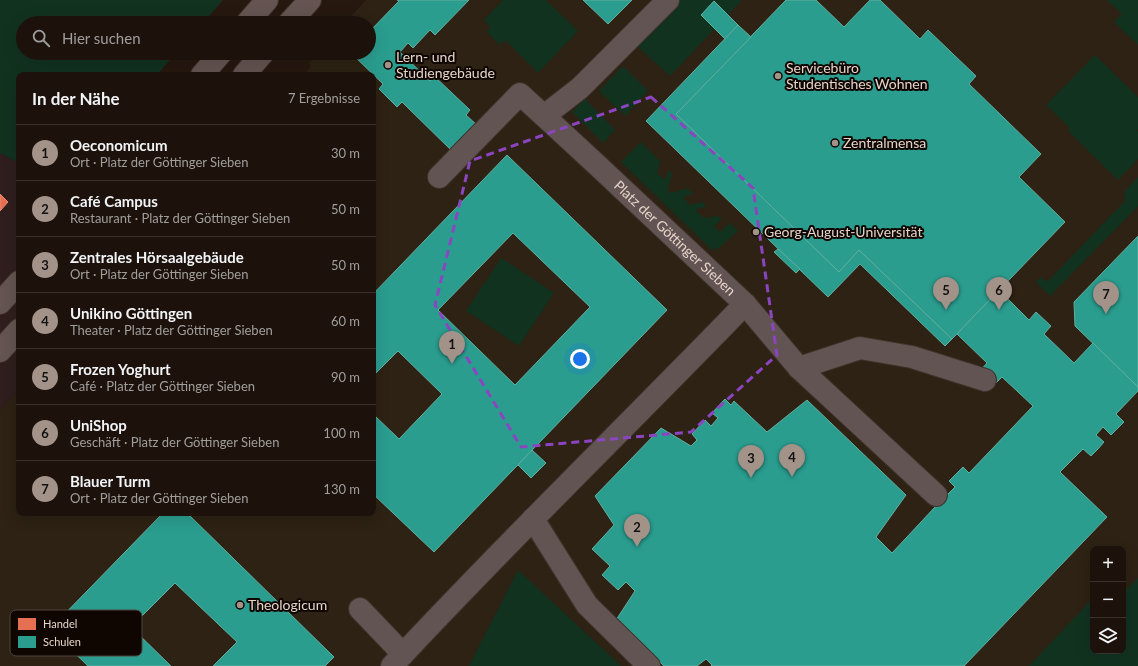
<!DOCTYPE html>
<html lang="de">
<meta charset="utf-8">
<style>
body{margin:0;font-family:Lato,sans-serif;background:#251b14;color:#f1f3f6}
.controls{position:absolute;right:12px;bottom:12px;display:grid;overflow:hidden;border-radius:8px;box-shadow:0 4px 16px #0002}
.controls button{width:36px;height:36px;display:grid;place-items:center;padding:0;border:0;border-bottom:1px solid #3a322c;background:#1c120b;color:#f1f3f6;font:20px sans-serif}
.you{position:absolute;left:580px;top:359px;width:14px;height:14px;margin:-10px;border:3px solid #fff;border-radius:50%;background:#1a73e8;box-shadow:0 0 0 6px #1a73e833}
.badge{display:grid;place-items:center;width:26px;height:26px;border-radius:50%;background:#a29288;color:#111;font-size:13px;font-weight:700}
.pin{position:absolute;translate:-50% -33px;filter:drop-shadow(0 1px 2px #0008)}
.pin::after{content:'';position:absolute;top:21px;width:14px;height:12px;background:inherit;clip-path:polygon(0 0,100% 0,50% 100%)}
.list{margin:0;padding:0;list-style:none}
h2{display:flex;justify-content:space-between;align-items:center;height:52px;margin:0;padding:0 16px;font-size:17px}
h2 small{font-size:13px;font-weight:400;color:#a09e9d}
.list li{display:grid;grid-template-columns:26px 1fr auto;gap:12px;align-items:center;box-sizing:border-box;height:56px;padding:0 16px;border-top:1px solid #3a322c}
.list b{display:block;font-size:15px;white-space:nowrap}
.list p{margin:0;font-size:13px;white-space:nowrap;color:#a09e9d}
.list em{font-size:13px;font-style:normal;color:#a09e9d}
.icon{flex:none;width:22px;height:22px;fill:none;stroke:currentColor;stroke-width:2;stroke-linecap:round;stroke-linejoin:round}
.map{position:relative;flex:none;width:1138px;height:666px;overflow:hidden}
.search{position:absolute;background:#1c120b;box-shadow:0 4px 16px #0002;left:16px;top:16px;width:360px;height:44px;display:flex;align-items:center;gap:10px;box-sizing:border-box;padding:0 14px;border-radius:22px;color:#a09e9d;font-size:15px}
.panel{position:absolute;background:#1c120b;box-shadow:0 4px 16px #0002;left:16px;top:72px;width:360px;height:444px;border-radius:8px}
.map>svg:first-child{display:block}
.commercial{fill:#301e1e}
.education{fill:#2d2213;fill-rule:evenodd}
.green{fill:#123220}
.shops{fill:#e76f51;stroke:#e68d75}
.schools{fill:#2a9d8f;stroke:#62aea0;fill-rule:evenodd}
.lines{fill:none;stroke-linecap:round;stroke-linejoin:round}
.minor-casing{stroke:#3f332b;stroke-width:24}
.major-casing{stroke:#3f332b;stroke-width:24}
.minor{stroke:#625453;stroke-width:22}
.major{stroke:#655451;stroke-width:22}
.marked{fill:none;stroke:#8b45c0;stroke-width:3;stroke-dasharray:8 5;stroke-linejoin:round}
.poi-dot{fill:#a29288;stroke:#0f0602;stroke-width:1.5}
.labels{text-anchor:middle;stroke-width:4;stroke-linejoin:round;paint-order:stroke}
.poi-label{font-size:14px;fill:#e5d4c9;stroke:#0f0602;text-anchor:start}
.street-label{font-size:14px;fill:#e5d4c9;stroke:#0f0602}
.key{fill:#0f0602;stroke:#4f443e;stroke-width:1}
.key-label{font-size:11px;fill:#e5d4c9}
</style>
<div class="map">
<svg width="1138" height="666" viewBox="0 0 1138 666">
<rect width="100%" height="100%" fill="#26180f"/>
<polygon class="commercial" points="0,153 19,163 19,390 0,410"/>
<path class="education" d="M366,0H1138V666H0V410L19,390V513H373V75H304L311,66L309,63L317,53H369V23H345ZM1093,549H1123V651H1093Z"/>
<g class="green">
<polygon points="0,0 223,0 203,23 23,23 23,53 176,53 157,75 19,75 19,163 0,153"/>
<polygon points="503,0 546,0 578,31 538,73 505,40 500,45 487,32 490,27 484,20"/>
<polygon points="679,0 742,0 670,76 636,45"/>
<polygon points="1107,0 1138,0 1138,45 1114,22 1122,14"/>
<polygon points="1095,55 1138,97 1138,129 1137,130 1138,132 1138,159 1118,180 1068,131 1070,128 1046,105"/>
<polygon points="623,66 648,91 625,116 599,91"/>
<polygon points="585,99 615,130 603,143 572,112"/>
<polygon points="641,142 660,161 657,173 665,180 668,170 672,173 668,190 670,193 688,188 693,194 683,197 690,205 702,202 707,206 695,210 704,218 718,216 722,219 714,226 720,232 730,223 738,231 719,248 712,250 621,162"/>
<polygon points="1138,177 1138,206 1050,296 1036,282 1041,277 1047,282 1125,201 1124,192"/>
<polygon points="501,258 554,293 519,346 466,311"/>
<polygon points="518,570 621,666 469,666"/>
<polygon points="1138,578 1138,666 1029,666 1093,598 1093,651 1123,651 1123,585 1127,589"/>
</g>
<polygon class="shops" points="0,194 8,202 0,211"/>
<g class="schools">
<polygon points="397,0 469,0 435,35 430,30 413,48 408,43 400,52 430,81 434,76 470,110 466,115 478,126 453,152 402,102 397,107 379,89 383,84 351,53 369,53 369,32 399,1"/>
<polygon points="583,0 632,0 608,24"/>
<polygon points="786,0 816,0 844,27 870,0 880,0 920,39 928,30 976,76 969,84 1041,154 1019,177 1065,222 952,339 859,250 839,272 676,114"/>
<polygon points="714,1 738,25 725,39 701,15"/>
<polygon points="738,25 751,37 676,114 839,272 859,250 952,339 945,346 860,264 828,297 646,121"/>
<path d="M507,155L667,310L434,552L373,494V414L399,439L442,394L398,351L373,376V294ZM513,233L590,307L515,385L438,310Z"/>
<polygon points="1138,236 1138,387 1075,326 1074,302"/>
<polygon points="778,249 800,269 796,273 774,252"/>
<polygon points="999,290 1029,320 1036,312 1051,326 1044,334 1074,363 1093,343 1138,387 1138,391 1116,414 1124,422 1111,435 1103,427 1096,435 1104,442 1098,449 1091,456 1083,449 1060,472 1107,517 964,666 711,666 712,665 706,659 697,666 664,666 616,620 635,591 626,582 618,590 602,575 610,566 592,549 614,525 595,496 661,428 691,446 697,440 692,434 705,420 711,426 718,418 712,413 725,399 731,405 734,401 767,432 807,400 906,495 876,537 892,553 935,507 930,502 943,488 948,494 955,487 949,481 963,467 969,473 1033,406 1002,377 992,387 978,373 987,363 957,334"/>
<polygon points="532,450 546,463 531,478 518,465"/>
<polygon points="163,513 187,513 334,657 325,666 213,666 237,642 175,583 131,627 171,666 88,666 50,629"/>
</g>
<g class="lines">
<g class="minor-casing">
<g id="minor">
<path id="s1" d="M544,116L596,164L745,304L799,368L936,495"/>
<polyline points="439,177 520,94 544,116 580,88 668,0"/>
<polyline points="799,368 860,348 912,357 985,380"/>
<polyline points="533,519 587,605 649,666"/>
<polyline points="360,609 403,654"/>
<path d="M392,666C507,542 628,425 745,304"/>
</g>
</g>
<g class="major-casing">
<g id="major">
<polyline points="247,23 267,0"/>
<polyline points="289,23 310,0"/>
<polyline points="202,75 221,53"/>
<polyline points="244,75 263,53"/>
<polyline points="0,303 19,282"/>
<polyline points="0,351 19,330"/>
</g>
</g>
<use href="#minor" class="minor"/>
<use href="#major" class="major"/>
</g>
<path class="marked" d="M651,97L753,188L777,355L691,432L521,447L435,305L470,161Z"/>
<g class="poi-dot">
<circle cx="388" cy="65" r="4"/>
<circle cx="778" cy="76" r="4"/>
<circle cx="835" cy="143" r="4"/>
<circle cx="756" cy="232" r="4"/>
<circle cx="240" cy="605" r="4"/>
</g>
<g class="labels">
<g class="poi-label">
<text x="396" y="62">Lern- und<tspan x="396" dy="16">Studiengebäude</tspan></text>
<text x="786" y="73">Servicebüro<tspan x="786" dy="16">Studentisches Wohnen</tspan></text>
<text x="843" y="148">Zentralmensa</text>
<text x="764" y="237">Georg-August-Universität</text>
<text x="248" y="610">Theologicum</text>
</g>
<g class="street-label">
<text dy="5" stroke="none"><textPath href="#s1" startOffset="179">Platz der Göttinger Sieben</textPath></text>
</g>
</g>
<rect x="10" y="610" width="132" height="46" rx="6" class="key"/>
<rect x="18" y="618" width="18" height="12" fill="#e76f51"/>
<rect x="18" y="636" width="18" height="12" fill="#2a9d8f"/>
<g class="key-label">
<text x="43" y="628">Handel</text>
<text x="43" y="646">Schulen</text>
</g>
</svg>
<div class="controls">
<button>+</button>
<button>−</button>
<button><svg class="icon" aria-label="layers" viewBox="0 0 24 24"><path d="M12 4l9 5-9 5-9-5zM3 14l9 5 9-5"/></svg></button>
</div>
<div class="you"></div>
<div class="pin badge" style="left:452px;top:364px">1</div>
<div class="pin badge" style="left:637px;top:547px">2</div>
<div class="pin badge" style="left:751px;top:478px">3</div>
<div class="pin badge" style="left:792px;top:477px">4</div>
<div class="pin badge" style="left:946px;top:310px">5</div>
<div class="pin badge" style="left:999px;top:310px">6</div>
<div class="pin badge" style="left:1106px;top:314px">7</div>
<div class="search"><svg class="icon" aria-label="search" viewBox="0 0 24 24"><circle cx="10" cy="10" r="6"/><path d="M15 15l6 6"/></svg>Hier suchen</div>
<section class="panel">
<h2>In der Nähe<small>7 Ergebnisse</small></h2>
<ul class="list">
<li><span class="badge">1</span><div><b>Oeconomicum</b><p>Ort · Platz der Göttinger Sieben</p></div><em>30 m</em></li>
<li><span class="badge">2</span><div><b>Café Campus</b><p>Restaurant · Platz der Göttinger Sieben</p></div><em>50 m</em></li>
<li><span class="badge">3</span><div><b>Zentrales Hörsaalgebäude</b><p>Ort · Platz der Göttinger Sieben</p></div><em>50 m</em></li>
<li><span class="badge">4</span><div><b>Unikino Göttingen</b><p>Theater · Platz der Göttinger Sieben</p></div><em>60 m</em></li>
<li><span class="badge">5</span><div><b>Frozen Yoghurt</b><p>Café · Platz der Göttinger Sieben</p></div><em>90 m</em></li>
<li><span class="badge">6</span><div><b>UniShop</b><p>Geschäft · Platz der Göttinger Sieben</p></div><em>100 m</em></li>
<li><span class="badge">7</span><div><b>Blauer Turm</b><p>Ort · Platz der Göttinger Sieben</p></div><em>130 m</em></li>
</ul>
</section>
</div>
